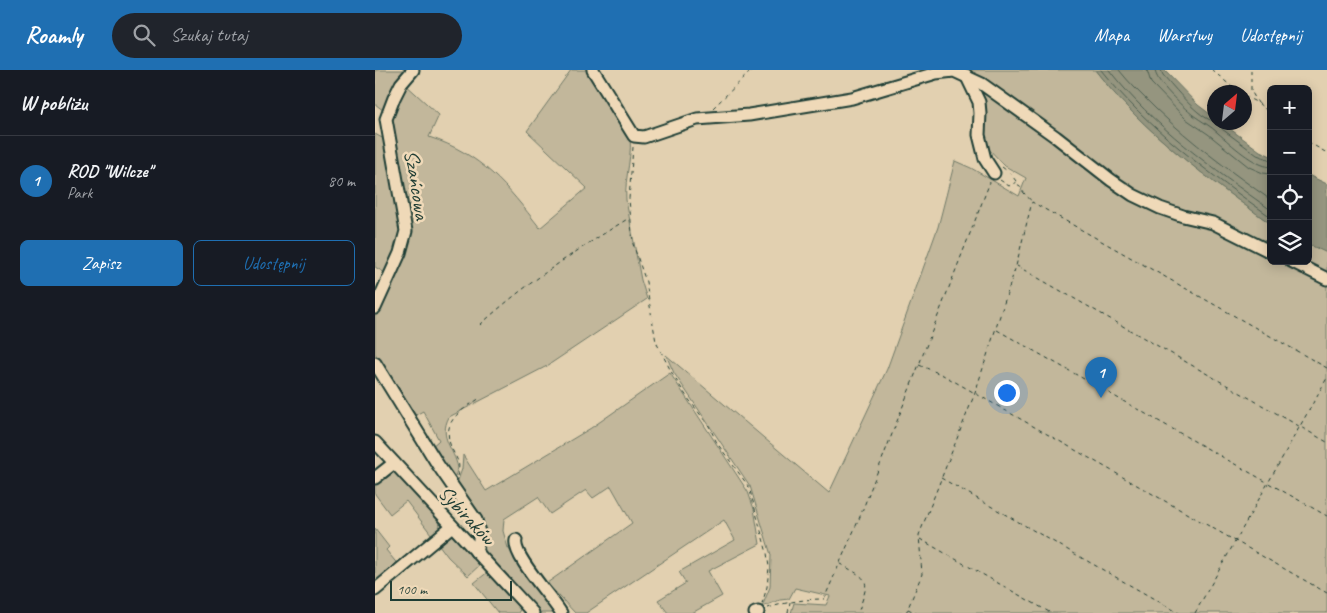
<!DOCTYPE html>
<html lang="pl">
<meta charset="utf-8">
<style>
body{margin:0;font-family:Caveat,sans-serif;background:#20242c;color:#f1f3f6}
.controls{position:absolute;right:15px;top:15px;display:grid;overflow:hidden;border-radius:8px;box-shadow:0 2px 12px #0003}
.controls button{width:45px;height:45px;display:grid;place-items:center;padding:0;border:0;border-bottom:1px solid #363941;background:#171b24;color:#f1f3f6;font:25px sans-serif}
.compass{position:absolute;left:832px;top:15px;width:45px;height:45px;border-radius:50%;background:#171b24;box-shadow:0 2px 12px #0003;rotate:28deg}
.scale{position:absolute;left:15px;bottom:12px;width:122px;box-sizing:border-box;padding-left:5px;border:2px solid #1f3d34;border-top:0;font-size:14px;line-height:18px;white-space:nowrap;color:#1f3d34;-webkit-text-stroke:4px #efd9b8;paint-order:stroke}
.you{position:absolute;left:631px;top:322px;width:18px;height:18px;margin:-12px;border:4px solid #fff;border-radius:50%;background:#1a73e8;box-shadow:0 0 0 8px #1a73e833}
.badge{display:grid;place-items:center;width:32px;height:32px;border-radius:50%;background:#1f6fb2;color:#fff;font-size:16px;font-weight:700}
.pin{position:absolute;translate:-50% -41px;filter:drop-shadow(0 1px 2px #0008)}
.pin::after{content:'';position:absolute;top:26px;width:18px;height:15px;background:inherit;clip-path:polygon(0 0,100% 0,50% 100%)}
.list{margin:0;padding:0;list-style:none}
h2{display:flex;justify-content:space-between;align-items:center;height:65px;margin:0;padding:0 20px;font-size:21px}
h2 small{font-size:16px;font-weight:400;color:#9ea1a6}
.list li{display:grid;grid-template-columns:32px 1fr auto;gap:15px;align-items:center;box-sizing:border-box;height:90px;padding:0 20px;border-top:1px solid #363941}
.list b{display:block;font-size:19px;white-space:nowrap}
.list p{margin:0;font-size:16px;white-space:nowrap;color:#9ea1a6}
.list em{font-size:16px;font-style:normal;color:#9ea1a6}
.actions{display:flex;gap:10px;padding:15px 20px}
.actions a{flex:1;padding:11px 0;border:1px solid #1f6fb2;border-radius:8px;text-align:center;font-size:18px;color:#1f6fb2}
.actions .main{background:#1f6fb2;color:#fff}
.icon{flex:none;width:28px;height:28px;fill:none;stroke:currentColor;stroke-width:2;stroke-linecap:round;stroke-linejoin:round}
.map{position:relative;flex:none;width:952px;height:543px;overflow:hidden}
header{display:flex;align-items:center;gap:30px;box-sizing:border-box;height:70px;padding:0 25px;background:#1f6fb2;color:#fff}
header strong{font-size:24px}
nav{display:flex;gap:28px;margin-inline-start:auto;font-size:18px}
.search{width:350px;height:45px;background:#20242c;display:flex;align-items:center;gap:12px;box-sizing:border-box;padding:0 18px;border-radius:28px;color:#9ea1a6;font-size:19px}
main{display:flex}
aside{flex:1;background:#171b24}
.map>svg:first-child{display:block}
.green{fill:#c2b79b;stroke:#707a68}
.water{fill:#95957f;stroke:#667261}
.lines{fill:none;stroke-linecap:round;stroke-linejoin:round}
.shore{stroke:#4e6052;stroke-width:1}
.minor-casing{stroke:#1f3d34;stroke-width:15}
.path{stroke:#1f3d34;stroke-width:1;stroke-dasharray:4 4;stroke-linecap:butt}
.minor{stroke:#efd9b8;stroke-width:11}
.labels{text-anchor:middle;stroke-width:5;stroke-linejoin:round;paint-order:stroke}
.street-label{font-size:21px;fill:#1f3d34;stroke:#efd9b8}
</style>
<header>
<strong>Roamly</strong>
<div class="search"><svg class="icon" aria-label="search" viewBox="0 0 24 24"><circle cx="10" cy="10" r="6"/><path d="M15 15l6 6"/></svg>Szukaj tutaj</div>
<nav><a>Mapa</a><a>Warstwy</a><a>Udostępnij</a></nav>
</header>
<main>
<aside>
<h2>W pobliżu<small></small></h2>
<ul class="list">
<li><span class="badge">1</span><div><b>ROD &quot;Wilcze&quot;</b><p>Park</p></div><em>80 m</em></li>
</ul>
<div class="actions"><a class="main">Zapisz</a><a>Udostępnij</a></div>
</aside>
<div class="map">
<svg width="952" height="543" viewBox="0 0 952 543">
<rect width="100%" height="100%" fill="#e2d0b0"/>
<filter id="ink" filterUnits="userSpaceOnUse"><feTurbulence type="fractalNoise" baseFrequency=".02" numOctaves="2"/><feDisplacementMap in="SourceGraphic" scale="10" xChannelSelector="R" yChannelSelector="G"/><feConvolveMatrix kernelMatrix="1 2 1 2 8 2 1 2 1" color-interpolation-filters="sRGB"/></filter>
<g filter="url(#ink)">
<g class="green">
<polygon points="0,0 32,0 16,21 9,41 0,34"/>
<path d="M196,0H215L254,61C259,83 249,107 251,130L266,210L272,229L172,296L74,347C63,368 79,378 83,398L80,406L76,409L55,378L64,370L48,341L35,348L0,283V244L30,175L12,54L29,13L64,45L54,67C107,84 132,116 165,158L212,118L152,61Z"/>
<path d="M583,0H720C768,62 832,108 896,154V178L759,123Z"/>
<polygon points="596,12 732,111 839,157 896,184 896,191 911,191 952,211 952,543 416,543 419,533 451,535 455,526 420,518 414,529 405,530 387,537 395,517 396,485 375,416 299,303 291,285 454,423 512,299 563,157 580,91 596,98 644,126 651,108 630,96 610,75"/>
<polygon points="0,64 9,69 28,159 12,204 0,197"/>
<polygon points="933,174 952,182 952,205 923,191 933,191"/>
<polygon points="295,303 373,422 379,439 385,474 333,501 347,526 317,543 293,543 283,530 311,513 304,502 360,470 349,450 211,543 200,543 172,513 257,453 236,416 218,428 211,420 175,444 163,427 129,449 128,461 133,478 152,501 180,543 164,543 111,486 107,463 81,416 87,399 88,385 111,421 216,358"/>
<polygon points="17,401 21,401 63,448 65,455 59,468 31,431 15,444 0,424 0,413"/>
<polygon points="0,459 14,477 11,480 24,496 0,517"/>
<polygon points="75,462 89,474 107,493 93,506 73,487 61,471"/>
<polygon points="114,501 146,538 143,543 123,543 99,513"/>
</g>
<g class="water">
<path d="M720,0H789L823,35L839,47V52L847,53L885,81L896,86V154C832,108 768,62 720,0Z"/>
<polygon points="933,105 952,114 952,183 933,174"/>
</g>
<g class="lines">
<g class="shore">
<path d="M726,0C773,59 835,104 896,147"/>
<path d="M734,0C778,56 838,99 896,140"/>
<path d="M744,0C755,14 768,26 781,39C817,73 856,102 896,130"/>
<polyline points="772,0 776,13 811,49 833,64 874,97 888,103 896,104"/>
<path d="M780,0C780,12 808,37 818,45C826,51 836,56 843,63C856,74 879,96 896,97"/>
<path d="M786,0L788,5C799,17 824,49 839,51"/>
<polyline points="844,52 847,59 882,85 896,90"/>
</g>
<g class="minor-casing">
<g id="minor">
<polyline points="218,0 259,66 269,67 322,49 374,45 477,28 561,3 579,1 607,14 681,67 736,110 758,125 785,138 808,146 838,153 896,182"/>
<polyline points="591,5 604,32 605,43 604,65 610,89 619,103"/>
<polyline points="916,191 952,209"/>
<polyline points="0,238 25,183 31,161 11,49 19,28 26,14 38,0"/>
<polyline points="0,293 63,395 101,450 104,463 104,470 101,482"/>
<polyline points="0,372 158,543"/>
<polyline points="0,408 19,393"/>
<path d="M141,470C137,486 177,527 186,543"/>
<polyline points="0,520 77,456"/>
<polyline points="380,543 383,542"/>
</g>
</g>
<g class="path">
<polyline points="837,0 863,22"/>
<polyline points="876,0 876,21 883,33"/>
<polyline points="869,26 883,33 896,44"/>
<polyline points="338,38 377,0"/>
<polyline points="933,72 952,83"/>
<polyline points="258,77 254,129 258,174 271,212 281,272 298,305 312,327 334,356 342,373 374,417 392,483 394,497 392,517 387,534"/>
<path d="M627,97C644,109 644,121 657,131"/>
<polyline points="625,110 634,116 643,111"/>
<polyline points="642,196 952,372"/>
<path d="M105,255C151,213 202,180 254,148"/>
<polyline points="622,260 952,446"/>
<polyline points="544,295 568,305 952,523"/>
<path d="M82,406C87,392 81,389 76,377C66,350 86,341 105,328"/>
<polyline points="566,408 804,543"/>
<polyline points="545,469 676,543"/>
<path d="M465,494C497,511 494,509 483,543"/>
<path d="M393,538C412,532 429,529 449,529L484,449L615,112"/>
<polyline points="533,539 541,543"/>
<polyline points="413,543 415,532"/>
<polyline points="531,543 547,504 544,465 600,323 641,196 657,132 952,298"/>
<polyline points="820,543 952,308"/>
</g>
<use href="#minor" class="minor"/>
</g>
</g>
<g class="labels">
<g class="street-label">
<text transform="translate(42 115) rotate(81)" y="7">Szańcowa</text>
<text transform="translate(92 445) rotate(47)" y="7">Sybiraków</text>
</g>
</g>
</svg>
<div class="controls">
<button>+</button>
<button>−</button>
<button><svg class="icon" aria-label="locate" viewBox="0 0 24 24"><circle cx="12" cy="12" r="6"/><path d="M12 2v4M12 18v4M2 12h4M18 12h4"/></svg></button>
<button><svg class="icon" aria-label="layers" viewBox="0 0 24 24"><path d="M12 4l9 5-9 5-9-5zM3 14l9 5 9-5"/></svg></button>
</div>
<svg class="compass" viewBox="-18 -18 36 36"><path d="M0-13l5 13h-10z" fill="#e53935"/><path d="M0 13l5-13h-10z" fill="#9ea1a6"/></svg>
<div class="scale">100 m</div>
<div class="you"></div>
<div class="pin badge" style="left:726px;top:328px">1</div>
</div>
</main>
